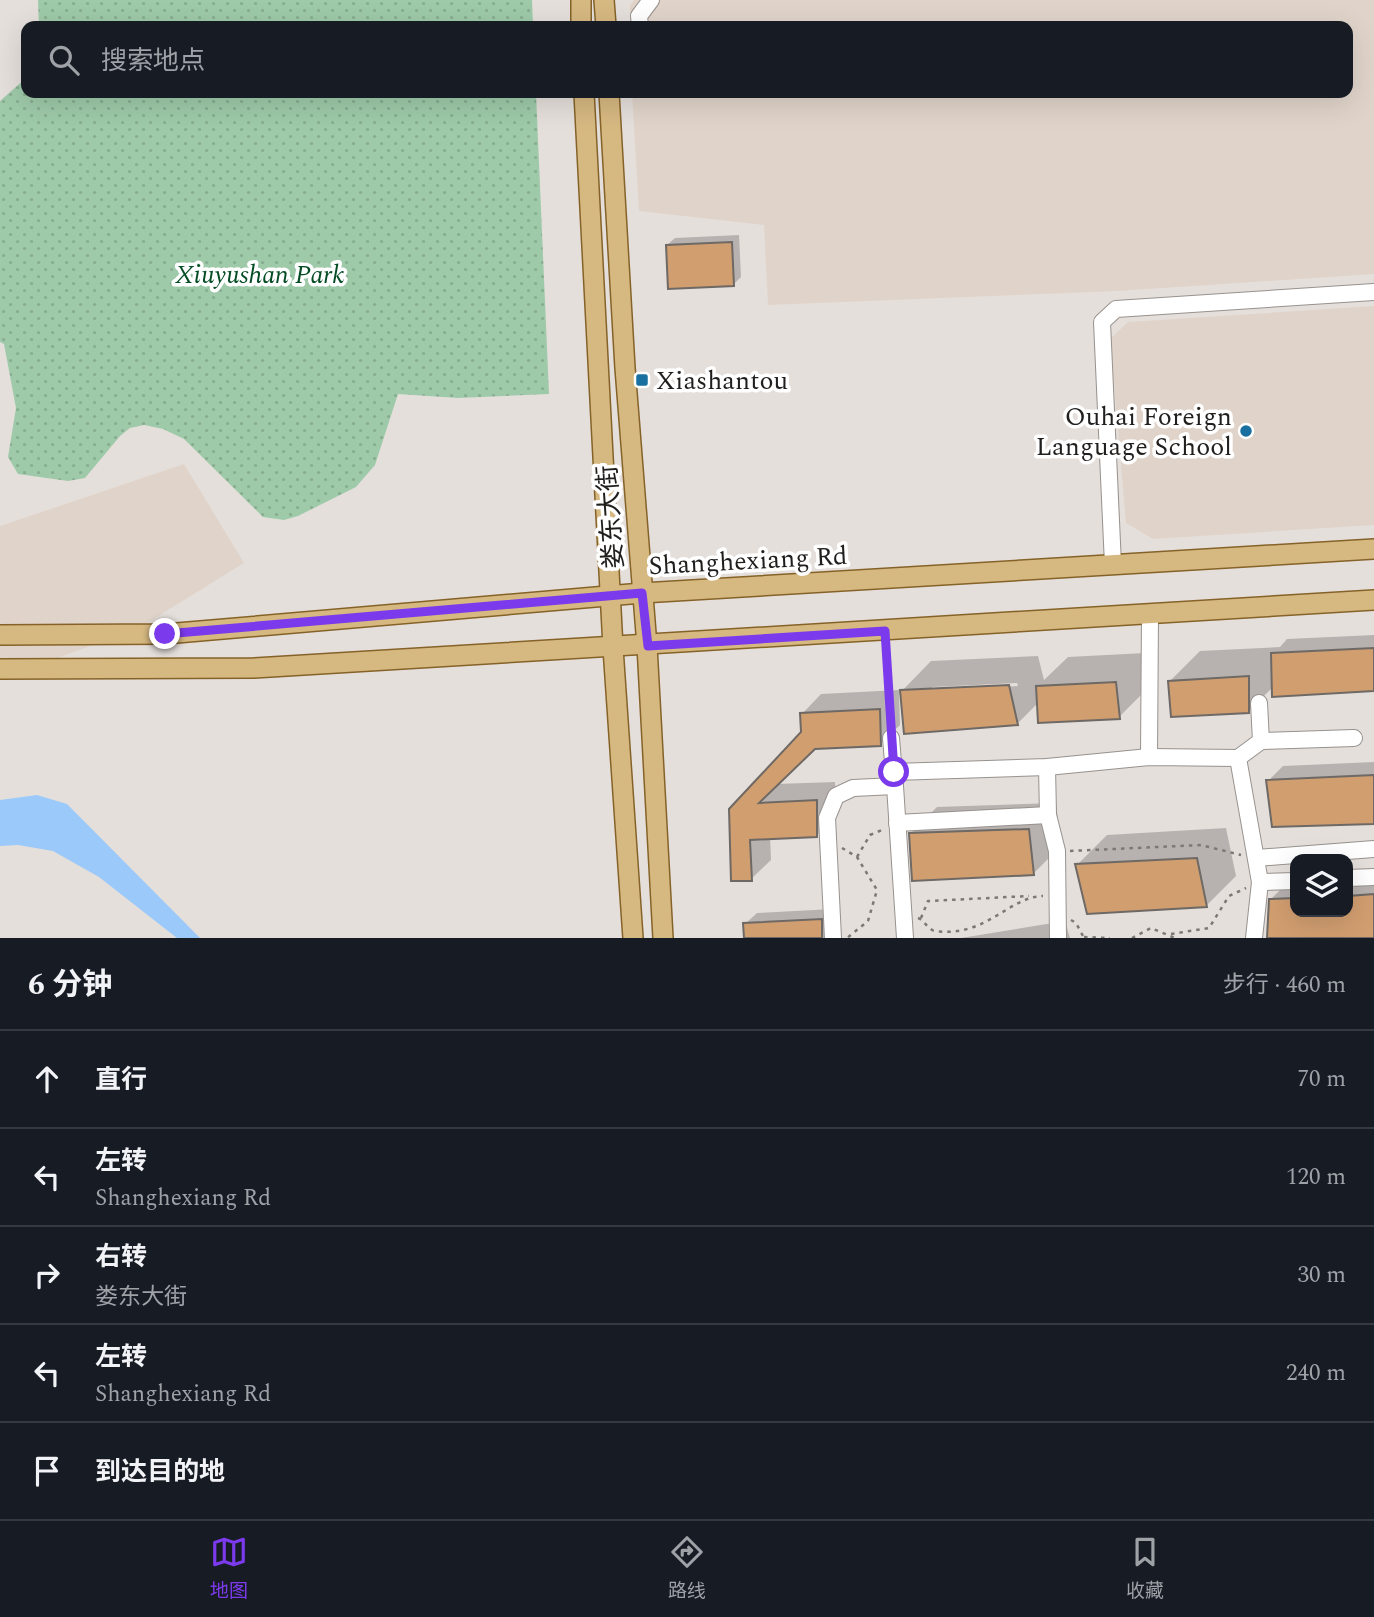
<!DOCTYPE html>
<html lang="zh">
<meta charset="utf-8">
<style>
body{margin:0;font-family:Spectral,"Noto Sans SC",serif;background:#242831;color:#f1f3f6}
.controls{position:absolute;right:21px;bottom:21px;display:grid;overflow:hidden;border-radius:14px;box-shadow:0 7px 28px #0002}
.controls button{width:63px;height:63px;display:grid;place-items:center;padding:0;border:0;border-bottom:2px solid #363941;background:#171b24;color:#f1f3f6;font:35px sans-serif}
.stop{position:absolute;width:21px;height:21px;margin:-16px;border:5px solid #7c3aed;border-radius:50%;background:#fff}
.stop.end{background:#7c3aed;border-color:#fff;box-shadow:0 2px 7px #0008}
.list{margin:0;padding:0;list-style:none}
h2{display:flex;justify-content:space-between;align-items:center;height:91px;margin:0;padding:0 28px;font-size:30px}
h2 small{font-size:23px;font-weight:400;color:#9ea1a6}
.list li{display:grid;grid-template-columns:46px 1fr auto;gap:21px;align-items:center;box-sizing:border-box;height:98px;padding:0 28px;border-top:2px solid #363941}
.list b{display:block;font-size:26px;white-space:nowrap}
.list p{margin:0;font-size:23px;white-space:nowrap;color:#9ea1a6}
.list em{font-size:23px;font-style:normal;color:#9ea1a6}
.icon{flex:none;width:38px;height:38px;fill:none;stroke:currentColor;stroke-width:2;stroke-linecap:round;stroke-linejoin:round}
.map{position:relative;flex:none;width:1374px;height:938px;overflow:hidden}
.search{position:absolute;background:#171b24;box-shadow:0 7px 28px #0002;left:21px;right:21px;top:21px;height:77px;display:flex;align-items:center;gap:18px;box-sizing:border-box;padding:0 24px;border-radius:14px;color:#9ea1a6;font-size:26px}
.sheet{height:581px;background:#171b24}
nav{display:flex;justify-content:space-around;align-items:center;box-sizing:border-box;height:98px;border-top:2px solid #363941;background:#171b24;font-size:19px;color:#9ea1a6}
nav a{display:grid;justify-items:center;gap:4px}
nav .on{color:#7c3aed}
.map>svg:first-child{display:block}
.built{fill:#e0d4ca}
.park{fill:url(#park-dots)}
.water{fill:#9ac9fa}
.shadow{fill:#0003;fill-rule:evenodd}
.building{fill:#d19e70;stroke:#6e6965;stroke-width:2}
.lines{fill:none;stroke-linecap:round;stroke-linejoin:round}
.minor-casing{stroke:#97928e;stroke-width:18}
.major-casing{stroke:#856328;stroke-width:22}
.path{stroke:#7b7875;stroke-width:2.5;stroke-dasharray:3.5 5;stroke-linecap:butt}
.minor{stroke:#fff;stroke-width:16}
.major{stroke:#d6b881;stroke-width:19}
.route{stroke:#7c3aed;stroke-width:9}
.poi-dot{fill:#196f9f;stroke:#fff;stroke-width:2.5}
.labels{text-anchor:middle;stroke-width:7;stroke-linejoin:round;paint-order:stroke}
.park-label{font-size:26px;font-style:italic;fill:#044d25;stroke:#fff}
.poi-label{font-size:26px;fill:#211f1e;stroke:#fff;text-anchor:start}
.street-label{font-size:26px;fill:#211f1e;stroke:#fff}
</style>
<div class="map">
<svg width="1374" height="938" viewBox="0 0 1374 938">
<defs>
<pattern id="park-dots" width="8" height="8" patternUnits="userSpaceOnUse" patternTransform="scale(1.75)"><rect width="8" height="8" fill="#9ecaa9"/><path d="M2 2h.1M6 6h.1" fill="none" stroke="#88ad91" stroke-width="1.8" stroke-linecap="round"/></pattern>
</defs>
<rect width="100%" height="100%" fill="#e5dfdb"/>
<g class="built">
<polygon points="634,0 1374,0 1374,274 1118,291 768,305 764,225 639,211 632,93 1348,93 1348,26 630,26 630,6"/>
<polygon points="1374,306 1374,525 1153,539 1126,523 1110,339 1128,322"/>
<polygon points="184,464 244,563 139,628 28,669 0,668 0,526"/>
</g>
<g class="park">
<polygon points="38,0 532,0 533,26 39,26"/>
<polygon points="26,78 26,93 536,93 549,394 458,398 398,394 375,465 356,487 298,516 284,520 263,517 184,439 163,429 144,425 130,428 120,436 85,478 68,481 18,474 8,457 16,408 4,344 0,342 0,101"/>
</g>
<polygon class="water" points="37,795 67,804 200,938 177,938 99,877 53,851 18,845 0,846 0,800"/>
<g class="shadow">
<polygon points="739,235 741,277 733,285 667,245 675,238"/>
<polygon points="1374,635 1374,689 1273,687 1248,712 1170,681 1200,651 1280,647 1287,639"/>
<path d="M1145,653L1149,687L1119,717L1039,702L1017,724L899,694L900,725L880,744L814,747L776,784L835,782L836,816L817,835L770,837L771,860L751,879L730,809L803,733L802,714L821,694L899,690V694L931,661L1038,656L1044,680L1068,657ZM1017,683L1018,686L932,691V687Z"/>
<polygon points="1374,762 1374,823 1268,781 1283,766"/>
<polygon points="1056,803 1061,846 1034,873 910,834 937,807"/>
<polygon points="1226,828 1236,876 1206,906 1077,865 1107,835"/>
<polygon points="1374,869 1374,938 1269,938 1270,900 1295,875 1295,912 1348,912 1348,870"/>
<polygon points="833,909 837,938 746,938 745,924 757,913"/>
<polygon points="1065,921 1070,938 961,938"/>
</g>
<g class="building">
<polygon points="732,242 734,286 668,289 666,245"/>
<polygon points="1374,648 1374,691 1272,697 1271,653"/>
<polygon points="1249,676 1249,713 1171,717 1168,681"/>
<polygon points="1116,682 1120,719 1038,723 1036,686"/>
<polygon points="1009,685 1018,725 904,734 900,690"/>
<polygon points="880,709 881,746 815,749 759,803 817,800 817,837 750,840 752,881 731,881 729,809 801,732 800,713"/>
<polygon points="1374,775 1374,824 1272,827 1266,780"/>
<polygon points="1029,829 1034,875 912,881 909,833"/>
<polygon points="1197,858 1207,907 1087,914 1075,864"/>
<polygon points="1374,894 1374,938 1267,938 1269,899 1295,898 1295,912 1348,912 1348,896"/>
<polygon points="822,919 822,938 744,938 743,923"/>
</g>
<g class="lines">
<g class="minor-casing">
<g id="minor">
<polyline points="640,26 639,16 651,0"/>
<polyline points="1113,565 1102,322 1116,309 1374,292"/>
<polyline points="1259,703 1261,741"/>
<polyline points="1149,757 1150,614"/>
<polyline points="1238,758 1260,882 1254,938"/>
<polyline points="1047,767 1048,815 1057,851 1058,938"/>
<polyline points="894,772 1047,767 1149,757 1238,758 1261,741 1354,738"/>
<polyline points="895,786 905,938"/>
<polyline points="897,823 1048,815"/>
<polyline points="1257,858 1374,849"/>
<polyline points="1348,878 1374,877"/>
<polyline points="1260,882 1295,881"/>
<polyline points="833,938 827,818 836,796 853,788 895,786 891,738"/>
</g>
</g>
<g class="major-casing">
<g id="major">
<polyline points="604,0 606,26"/>
<polyline points="581,26 581,0"/>
<polyline points="584,93 613,648 633,938"/>
<polyline points="609,93 625,368 647,646 663,938"/>
<polyline points="0,635 165,634 642,593 1374,549"/>
<polyline points="0,669 254,668 1374,600"/>
</g>
</g>
<g class="path">
<polyline points="886,647 891,724"/>
<polyline points="842,848 857,857 877,890 868,921 847,938"/>
<polyline points="1070,851 1201,845 1241,855"/>
<polyline points="857,857 870,835 882,830"/>
<path d="M918,918C924,920 927,928 934,931C987,938 1008,897 1043,896"/>
<polyline points="921,918 928,901 1029,896"/>
<polyline points="1071,920 1076,923 1084,938"/>
<polyline points="1171,934 1209,928 1229,896 1246,888"/>
<polyline points="1084,937 1110,938"/>
<polyline points="1132,938 1151,928 1175,938"/>
</g>
<use href="#minor" class="minor"/>
<use href="#major" class="major"/>
</g>
<g class="lines">
<polyline class="route" points="165,634 642,593 648,646 885,631 894,772"/>
</g>
<g class="poi-dot">
<rect x="635" y="373" width="14" height="14" rx="3.5"/>
<circle cx="1246" cy="431" r="7"/>
</g>
<g class="labels">
<g class="park-label">
<text x="260" y="283">Xiuyushan Park</text>
</g>
<g class="poi-label">
<text x="656" y="389">Xiashantou</text>
<text x="1232" y="425" text-anchor="end">Ouhai Foreign<tspan x="1232" dy="30">Language School</tspan></text>
</g>
<g class="street-label">
<text transform="translate(610 517) rotate(-94)" y="9">娄东大街</text>
<text transform="translate(748 560) rotate(-3)" y="9">Shanghexiang Rd</text>
</g>
</g>
</svg>
<div class="controls">
<button><svg class="icon" aria-label="layers" viewBox="0 0 24 24"><path d="M12 4l9 5-9 5-9-5zM3 14l9 5 9-5"/></svg></button>
</div>
<div class="stop" style="left:894px;top:772px"></div>
<div class="stop end" style="left:165px;top:634px"></div>
<div class="search"><svg class="icon" aria-label="search" viewBox="0 0 24 24"><circle cx="10" cy="10" r="6"/><path d="M15 15l6 6"/></svg>搜索地点</div>
</div>
<section class="sheet">
<h2>6 分钟<small>步行 · 460 m</small></h2>
<ul class="list">
<li><svg class="icon" aria-label="ahead" viewBox="0 0 24 24"><path d="M12 20V5M6 11l6-6 6 6"/></svg><div><b>直行</b></div><em>70 m</em></li>
<li><svg class="icon" aria-label="left" viewBox="0 0 24 24"><path d="M17 20v-9H6M10 6l-5 5 5 5"/></svg><div><b>左转</b><p>Shanghexiang Rd</p></div><em>120 m</em></li>
<li><svg class="icon" aria-label="right" viewBox="0 0 24 24"><path d="M7 20v-9h11M14 6l5 5-5 5"/></svg><div><b>右转</b><p>娄东大街</p></div><em>30 m</em></li>
<li><svg class="icon" aria-label="left" viewBox="0 0 24 24"><path d="M17 20v-9H6M10 6l-5 5 5 5"/></svg><div><b>左转</b><p>Shanghexiang Rd</p></div><em>240 m</em></li>
<li><svg class="icon" aria-label="arrive" viewBox="0 0 24 24"><path d="M6 21V4h12l-3 4 3 4H6"/></svg><div><b>到达目的地</b></div></li>
</ul>
</section>
<nav>
<a class="on"><svg class="icon" aria-label="map" viewBox="0 0 24 24"><path d="M3 6l6-2 6 2 6-2v14l-6 2-6-2-6 2zM9 4v14M15 6v14"/></svg>地图</a>
<a><svg class="icon" aria-label="directions" viewBox="0 0 24 24"><path d="M12 3l9 9-9 9-9-9zM9 14v-3h6M13 9l2 2-2 2"/></svg>路线</a>
<a><svg class="icon" aria-label="saved" viewBox="0 0 24 24"><path d="M7 4h10v16l-5-4-5 4z"/></svg>收藏</a>
</nav>
